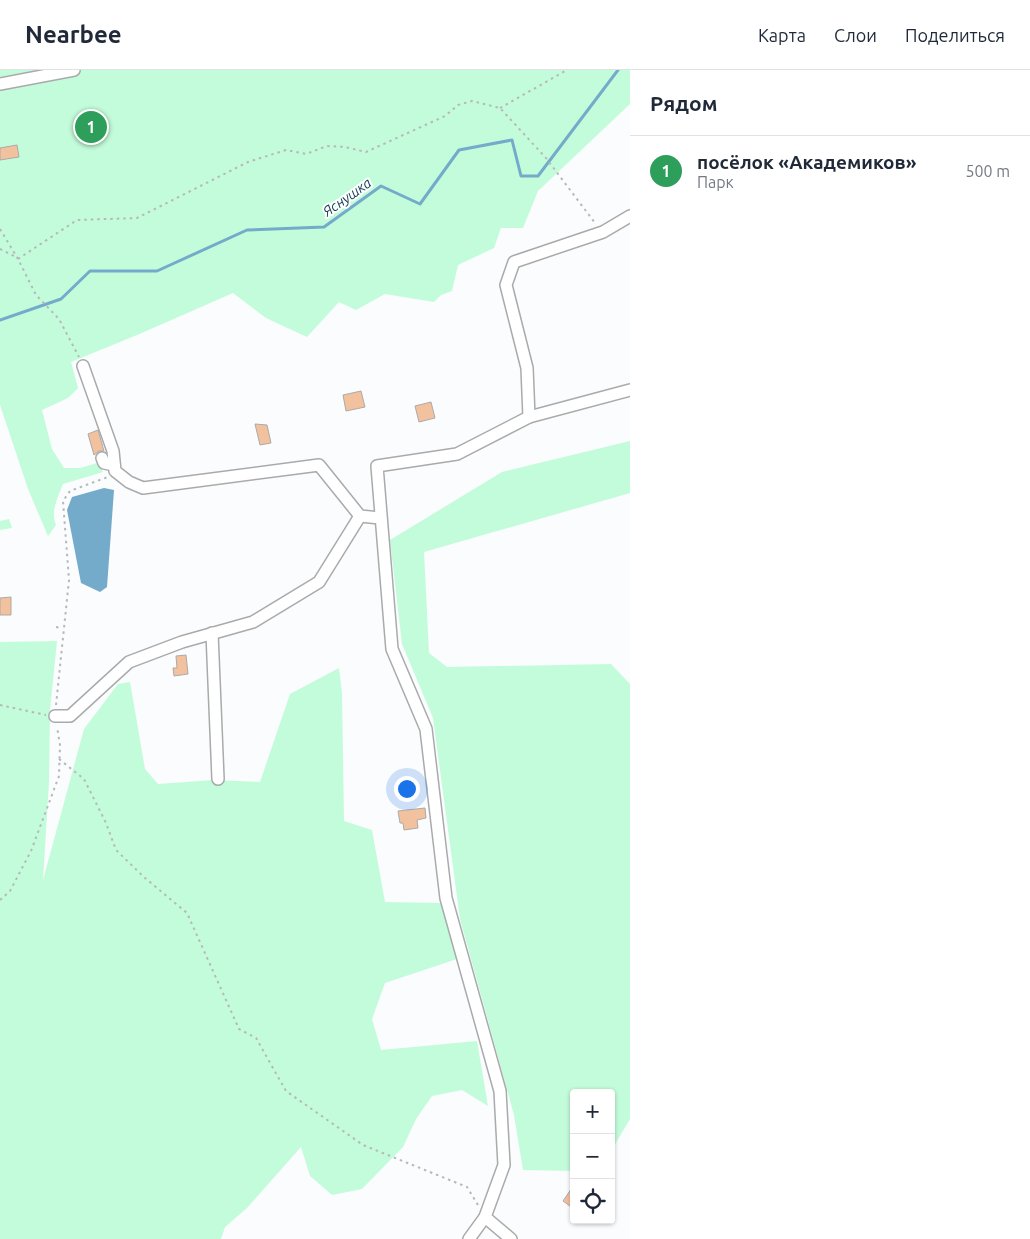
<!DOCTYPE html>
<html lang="ru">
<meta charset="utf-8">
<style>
body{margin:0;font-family:Ubuntu,sans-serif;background:#f2f2f3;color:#1f2937}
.controls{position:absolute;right:15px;bottom:15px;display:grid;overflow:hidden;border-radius:5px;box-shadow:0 1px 4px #0004}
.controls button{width:45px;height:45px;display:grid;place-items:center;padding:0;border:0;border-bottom:1px solid #e0e1e3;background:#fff;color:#1f2937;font:25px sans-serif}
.you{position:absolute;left:406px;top:718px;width:18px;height:18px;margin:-12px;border:4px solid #fff;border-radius:50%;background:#1a73e8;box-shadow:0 0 0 8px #1a73e833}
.badge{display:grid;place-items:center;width:32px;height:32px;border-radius:50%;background:#7c3aed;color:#fff;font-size:16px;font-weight:700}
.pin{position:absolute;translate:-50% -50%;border:2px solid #fff;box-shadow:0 1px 5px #0006}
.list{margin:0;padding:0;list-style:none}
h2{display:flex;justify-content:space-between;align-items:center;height:65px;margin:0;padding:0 20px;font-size:21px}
h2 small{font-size:16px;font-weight:400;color:#747a83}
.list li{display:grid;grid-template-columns:32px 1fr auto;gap:15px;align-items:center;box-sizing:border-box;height:70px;padding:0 20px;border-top:1px solid #e0e1e3}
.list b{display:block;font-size:19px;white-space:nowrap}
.list p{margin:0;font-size:16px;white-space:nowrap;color:#747a83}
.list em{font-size:16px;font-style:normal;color:#747a83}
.icon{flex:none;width:28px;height:28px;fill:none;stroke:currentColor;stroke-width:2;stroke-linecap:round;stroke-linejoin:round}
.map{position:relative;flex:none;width:630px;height:1169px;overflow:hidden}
header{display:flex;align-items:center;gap:30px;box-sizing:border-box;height:70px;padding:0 25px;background:#fff;border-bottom:1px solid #e0e1e3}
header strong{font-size:24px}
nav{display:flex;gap:28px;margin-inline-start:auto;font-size:18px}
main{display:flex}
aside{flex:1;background:#fff}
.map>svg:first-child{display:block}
.green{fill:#c3fcda}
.water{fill:#74aaca}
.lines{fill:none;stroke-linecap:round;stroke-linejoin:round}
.stream{stroke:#74aaca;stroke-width:3}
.building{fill:#f2c19d;stroke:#acaaa9}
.minor-casing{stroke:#a9aaac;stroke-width:14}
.path{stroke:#b7b8b9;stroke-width:2;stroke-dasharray:2.5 4;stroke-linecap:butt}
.minor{stroke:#fff;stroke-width:11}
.labels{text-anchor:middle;stroke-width:4;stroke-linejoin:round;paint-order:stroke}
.water-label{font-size:14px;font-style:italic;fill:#144057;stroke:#fff}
</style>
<header>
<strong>Nearbee</strong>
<nav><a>Карта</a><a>Слои</a><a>Поделиться</a></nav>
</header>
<main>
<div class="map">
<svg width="630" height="1169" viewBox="0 0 630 1169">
<rect width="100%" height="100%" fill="#fafcfd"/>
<g class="green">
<path d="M0,0H630V34L538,121L523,158H501L494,178L458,195L452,221L441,225L434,232L385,224L356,240L339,232L307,267L266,248L233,223L137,265L71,292L78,318L68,328L42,340L52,379L64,398H80L97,393L103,402L63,414C58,427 50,442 56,455L48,466L28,419L0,335Z"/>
<polygon points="630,371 630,423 424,482 429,583 447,597 611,594 630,614 630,1049 611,1081 611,1023 574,1023 574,1101 523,1100 514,1045 460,849 433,648 402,574 390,470 502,402"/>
<polygon points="9,449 12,458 0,460 0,451"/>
<polygon points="57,571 50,640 49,712 43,810 84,659 118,614 130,612 145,699 158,714 213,710 260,712 290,624 339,598 342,623 344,751 372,760 385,832 443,833 457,889 385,913 372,949 381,980 477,971 488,1036 462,1020 432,1026 416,1049 403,1077 362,1119 332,1125 310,1106 301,1077 247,1138 225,1157 221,1169 0,1169 0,572"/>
</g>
<polygon class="water" points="104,418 114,420 107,517 100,522 81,513 67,440 72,427"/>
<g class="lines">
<polyline class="stream" points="0,250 61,229 90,201 157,201 247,160 324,157 381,116 420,134 459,80 512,70 521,106 538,106 618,0"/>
</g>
<g class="building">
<polygon points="17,75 19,87 0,90 0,78"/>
<polygon points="361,321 365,337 346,341 343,325"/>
<polygon points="431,332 435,348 419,352 415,336"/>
<polygon points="255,354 267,355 271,373 260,375"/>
<polygon points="98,360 104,381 99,381 94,385 88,364"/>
<polygon points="11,527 11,545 0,545 0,528"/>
<polygon points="186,585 188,604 174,606 173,598 177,598 176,586"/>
<polygon points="425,738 426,748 417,750 418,758 404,760 403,753 400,753 398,741"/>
<polygon points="574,1115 574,1139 563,1131"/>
</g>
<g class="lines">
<g class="minor-casing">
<g id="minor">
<polyline points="0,14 74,0"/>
<polyline points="83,296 113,381 115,401 129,412 143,418 319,395 360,446 380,448"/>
<polyline points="529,347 630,320"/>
<polyline points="102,388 104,393 114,395"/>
<polyline points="212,563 218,709"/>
<polyline points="55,646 70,646 129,592 182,572 253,552 319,512 360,446"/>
<polyline points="485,1147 511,1169"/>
<polyline points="469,1169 485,1147 504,1095 500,1021 446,828 426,659 392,579 377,396 457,384 529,347 527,298 506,215 514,192 603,162 630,146"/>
</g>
</g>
<g class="path">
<polyline points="500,38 567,0"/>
<polyline points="0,159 18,189 36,225 59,249 79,287"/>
<polyline points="0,179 16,187"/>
<polyline points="18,189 77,150 137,148 248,92 286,80 306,84 327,76 345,77 366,82 445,46 458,35 472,31 500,38 546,88 595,153"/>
<polyline points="56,557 62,558"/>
<polyline points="0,635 46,645"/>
<polyline points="56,635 69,510 63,431 70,421 108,407"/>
<polyline points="59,689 84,709 106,753 116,780 145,808 187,843 239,959 256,968 286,1021 363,1075 467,1117 478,1135"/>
<polyline points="0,830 10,821 31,781 59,706 60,675 57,657"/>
</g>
<use href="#minor" class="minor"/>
</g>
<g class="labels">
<g class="water-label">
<text transform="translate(347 127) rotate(-35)" y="5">Яснушка</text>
</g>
</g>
</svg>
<div class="controls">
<button>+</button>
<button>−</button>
<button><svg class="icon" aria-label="locate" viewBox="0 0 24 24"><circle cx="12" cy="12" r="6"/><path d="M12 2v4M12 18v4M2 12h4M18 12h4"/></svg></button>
</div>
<div class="you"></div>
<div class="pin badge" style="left:91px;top:57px;background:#2e9e5b">1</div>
</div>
<aside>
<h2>Рядом<small></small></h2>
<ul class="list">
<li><span class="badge" style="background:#2e9e5b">1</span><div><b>посёлок «Академиков»</b><p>Парк</p></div><em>500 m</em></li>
</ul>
</aside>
</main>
